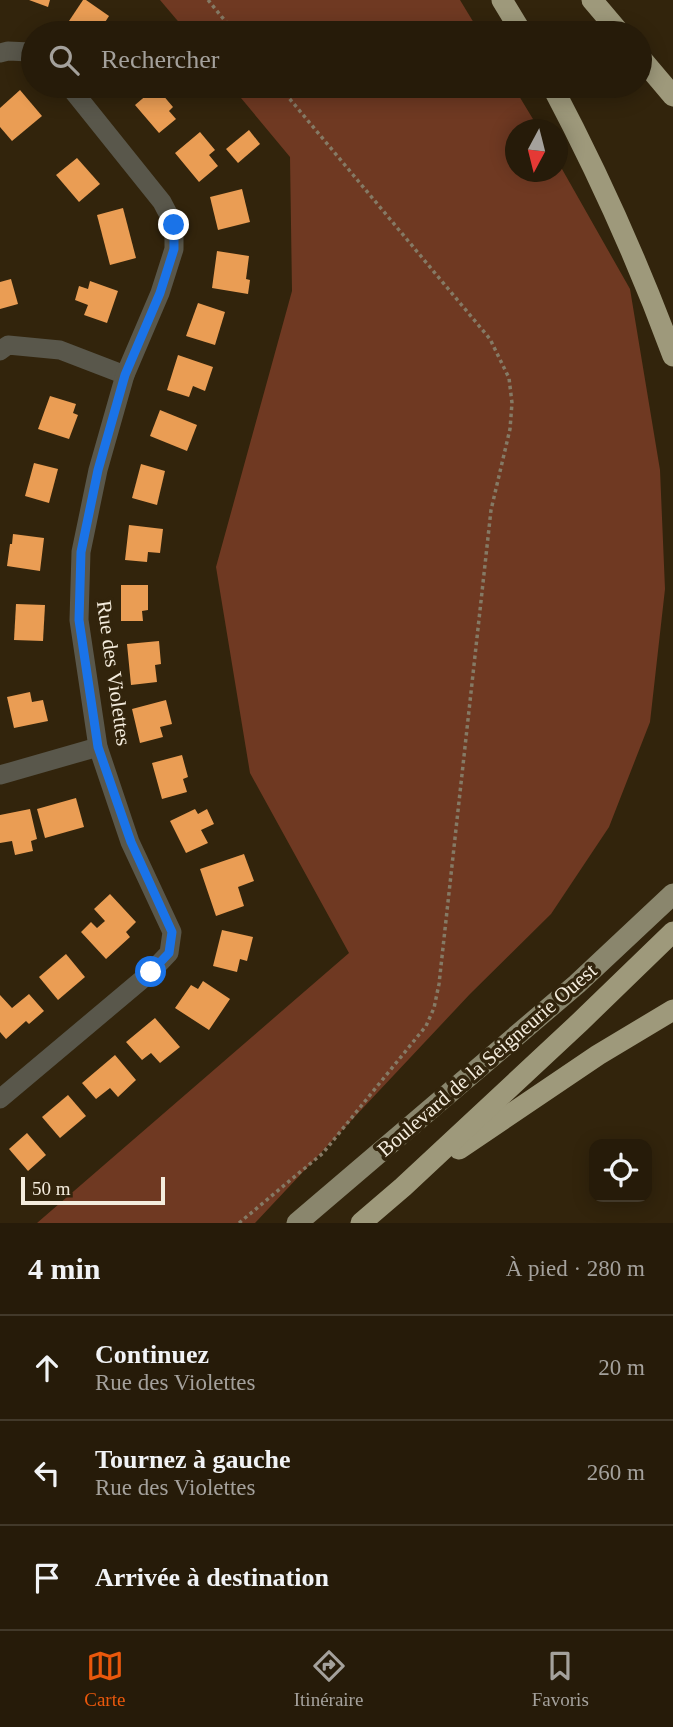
<!DOCTYPE html>
<html lang="fr">
<meta charset="utf-8">
<style>
body{margin:0;font-family:"Times New Roman",serif;background:#2e2412;color:#f1f3f6}
.controls{position:absolute;right:21px;bottom:21px;display:grid;overflow:hidden;border-radius:14px;box-shadow:0 4px 18px #0003}
.controls button{width:63px;height:63px;display:grid;place-items:center;padding:0;border:0;border-bottom:2px solid #42392a;background:#261b09;color:#f1f3f6;font:35px sans-serif}
.compass{position:absolute;left:505px;top:119px;width:63px;height:63px;border-radius:50%;background:#261b09;box-shadow:0 4px 18px #0003;rotate:187deg}
.scale{position:absolute;left:21px;bottom:18px;width:144px;box-sizing:border-box;padding-left:7px;border:4px solid #f4ecdd;border-top:0;font-size:19px;line-height:24px;white-space:nowrap;color:#f4ecdd;-webkit-text-stroke:5px #32240c;paint-order:stroke}
.stop{position:absolute;width:21px;height:21px;margin:-16px;border:5px solid #1a73e8;border-radius:50%;background:#fff}
.stop.end{background:#1a73e8;border-color:#fff;box-shadow:0 2px 7px #0008}
.list{margin:0;padding:0;list-style:none}
h2{display:flex;justify-content:space-between;align-items:center;height:91px;margin:0;padding:0 28px;font-size:30px}
h2 small{font-size:23px;font-weight:400;color:#a4a19c}
.list li{display:grid;grid-template-columns:46px 1fr auto;gap:21px;align-items:center;box-sizing:border-box;height:105px;padding:0 28px;border-top:2px solid #42392a}
.list b{display:block;font-size:26px;white-space:nowrap}
.list p{margin:0;font-size:23px;white-space:nowrap;color:#a4a19c}
.list em{font-size:23px;font-style:normal;color:#a4a19c}
.icon{flex:none;width:38px;height:38px;fill:none;stroke:currentColor;stroke-width:2;stroke-linecap:round;stroke-linejoin:round}
.map{position:relative;flex:none;width:673px;height:1223px;overflow:hidden}
.search{position:absolute;background:#261b09;box-shadow:0 4px 18px #0003;left:21px;right:21px;top:21px;height:77px;display:flex;align-items:center;gap:18px;box-sizing:border-box;padding:0 24px;border-radius:38px;color:#a4a19c;font-size:26px}
.sheet{height:406px;background:#261b09}
nav{display:flex;justify-content:space-around;align-items:center;box-sizing:border-box;height:98px;border-top:2px solid #42392a;background:#261b09;font-size:19px;color:#a4a19c}
nav a{display:grid;justify-items:center;gap:4px}
nav .on{color:#ea580c}
.map>svg:first-child{display:block}
.green{fill:#6f3922}
.building{fill:#ea9d54}
.lines{fill:none;stroke-linecap:round;stroke-linejoin:round}
.path{stroke:#857a65;stroke-width:3.5;stroke-dasharray:3.5 3.5;stroke-linecap:butt}
.minor{stroke:#59574b;stroke-width:19}
.major{stroke:#8a866d;stroke-width:21}
.highway{stroke:#9e997b;stroke-width:21}
.route{stroke:#1a73e8;stroke-width:9}
.labels{text-anchor:middle;stroke-width:7;stroke-linejoin:round;paint-order:stroke}
.street-label{font-size:21px;fill:#f4ecdd;stroke:#32240c}
</style>
<div class="map">
<svg width="673" height="1223" viewBox="0 0 673 1223">
<rect width="100%" height="100%" fill="#32240c"/>
<g class="green">
<polygon points="160,0 460,0 480,33 188,33"/>
<polygon points="231,86 513,86 539,129 516,130 516,172 558,172 558,162 630,289 660,470 665,589 650,722 609,827 551,914 470,994 255,1223 37,1223 349,953 250,773 216,567 292,291 290,157"/>
</g>
<g class="building">
<polygon points="29,0 50,0 48,7"/>
<polygon points="83,0 86,0 109,16 98,33 75,33 65,27"/>
<polygon points="156,87 173,107 169,111 176,119 159,133 135,105"/>
<polygon points="20,90 42,116 12,141 0,127 0,108"/>
<polygon points="249,130 260,144 238,163 226,149"/>
<polygon points="200,132 215,150 209,155 218,166 199,182 175,153"/>
<polygon points="77,158 100,184 79,202 56,175"/>
<polygon points="242,189 250,222 218,230 210,197"/>
<polygon points="123,208 136,258 110,265 97,215"/>
<polygon points="217,251 249,256 246,279 250,280 248,294 212,288"/>
<polygon points="11,279 18,304 0,309 0,282"/>
<polygon points="90,281 118,291 107,323 84,315 88,305 75,300 79,286 88,289"/>
<polygon points="198,303 225,312 215,345 186,336"/>
<polygon points="178,355 213,367 205,391 193,386 189,397 167,390"/>
<polygon points="50,396 76,404 73,413 78,415 69,439 38,429"/>
<polygon points="160,410 197,425 187,451 150,436"/>
<polygon points="34,463 58,469 49,503 25,496"/>
<polygon points="141,464 165,471 157,505 132,498"/>
<polygon points="129,525 163,529 160,553 148,552 147,562 125,560"/>
<polygon points="13,534 44,538 40,571 7,566 10,544 12,544"/>
<polygon points="121,585 148,585 148,610 142,611 143,621 121,621"/>
<polygon points="16,604 45,605 43,641 14,640"/>
<polygon points="159,641 161,664 155,665 157,682 131,685 127,644"/>
<polygon points="30,692 32,702 43,700 48,721 14,728 7,697"/>
<polygon points="166,700 172,724 160,727 163,737 140,743 132,709"/>
<polygon points="182,755 188,777 183,779 187,792 162,799 152,763"/>
<polygon points="76,798 84,827 45,838 37,809"/>
<polygon points="30,809 37,839 31,841 33,851 15,855 12,841 0,843 0,815"/>
<polygon points="195,809 198,814 207,809 214,824 201,830 208,843 186,853 170,821"/>
<polygon points="244,854 254,881 238,887 244,906 216,916 200,869"/>
<polygon points="110,894 136,922 126,932 130,937 106,959 81,932 91,922 97,928 105,921 94,909"/>
<polygon points="222,930 253,937 247,961 240,959 237,972 213,966"/>
<polygon points="66,954 85,977 58,1000 39,977"/>
<polygon points="203,981 230,999 209,1030 175,1008 191,985 198,989"/>
<polygon points="29,994 44,1011 29,1024 26,1021 6,1039 0,1032 0,995 12,1008"/>
<polygon points="155,1018 180,1047 160,1063 151,1053 142,1060 126,1042"/>
<polygon points="115,1055 136,1080 118,1097 110,1088 96,1099 82,1083"/>
<polygon points="68,1095 86,1116 60,1138 42,1117"/>
<polygon points="27,1133 46,1155 28,1171 9,1149"/>
</g>
<g class="lines">
<g class="path">
<polyline points="208,0 235,33"/>
<polyline points="239,1223 323,1153 426,1026 434,1008 439,984 491,510 510,429 512,403 509,378 490,339 279,86"/>
</g>
<g class="minor">
<polyline points="0,53 8,51 30,52 33,54"/>
<polyline points="0,351 8,345 60,350 125,375"/>
<polyline points="0,775 98,747"/>
<polyline points="0,1099 151,972 169,953 172,932 130,842 98,747 79,620 81,552 98,470 125,375 160,293 174,249 174,225 162,202 69,86"/>
</g>
<polyline class="major" points="297,1223 577,984 673,894"/>
<g class="highway">
<polyline points="502,0 522,33"/>
<polyline points="592,0 620,33"/>
<polyline points="640,57 673,96"/>
<path d="M552,86C598,173 639,264 673,356"/>
<polyline points="459,1149 598,1055 673,1010"/>
<polyline points="361,1223 403,1187 580,1022 673,932"/>
</g>
</g>
<g class="lines">
<polyline class="route" points="151,972 169,953 172,932 131,842 98,747 79,620 81,552 98,470 125,375 160,293 174,249 174,225"/>
</g>
<g class="labels">
<g class="street-label">
<text transform="translate(114 673) rotate(82)" y="7">Rue des Violettes</text>
<text transform="translate(487 1060) rotate(-41)" y="7">Boulevard de la Seigneurie Ouest</text>
</g>
</g>
</svg>
<div class="controls">
<button><svg class="icon" aria-label="locate" viewBox="0 0 24 24"><circle cx="12" cy="12" r="6"/><path d="M12 2v4M12 18v4M2 12h4M18 12h4"/></svg></button>
</div>
<svg class="compass" viewBox="-18 -18 36 36"><path d="M0-13l5 13h-10z" fill="#e53935"/><path d="M0 13l5-13h-10z" fill="#a4a19c"/></svg>
<div class="scale">50 m</div>
<div class="stop" style="left:151px;top:972px"></div>
<div class="stop end" style="left:174px;top:225px"></div>
<div class="search"><svg class="icon" aria-label="search" viewBox="0 0 24 24"><circle cx="10" cy="10" r="6"/><path d="M15 15l6 6"/></svg>Rechercher</div>
</div>
<section class="sheet">
<h2>4 min<small>À pied · 280 m</small></h2>
<ul class="list">
<li><svg class="icon" aria-label="ahead" viewBox="0 0 24 24"><path d="M12 20V5M6 11l6-6 6 6"/></svg><div><b>Continuez</b><p>Rue des Violettes</p></div><em>20 m</em></li>
<li><svg class="icon" aria-label="left" viewBox="0 0 24 24"><path d="M17 20v-9H6M10 6l-5 5 5 5"/></svg><div><b>Tournez à gauche</b><p>Rue des Violettes</p></div><em>260 m</em></li>
<li><svg class="icon" aria-label="arrive" viewBox="0 0 24 24"><path d="M6 21V4h12l-3 4 3 4H6"/></svg><div><b>Arrivée à destination</b></div></li>
</ul>
</section>
<nav>
<a class="on"><svg class="icon" aria-label="map" viewBox="0 0 24 24"><path d="M3 6l6-2 6 2 6-2v14l-6 2-6-2-6 2zM9 4v14M15 6v14"/></svg>Carte</a>
<a><svg class="icon" aria-label="directions" viewBox="0 0 24 24"><path d="M12 3l9 9-9 9-9-9zM9 14v-3h6M13 9l2 2-2 2"/></svg>Itinéraire</a>
<a><svg class="icon" aria-label="saved" viewBox="0 0 24 24"><path d="M7 4h10v16l-5-4-5 4z"/></svg>Favoris</a>
</nav>
